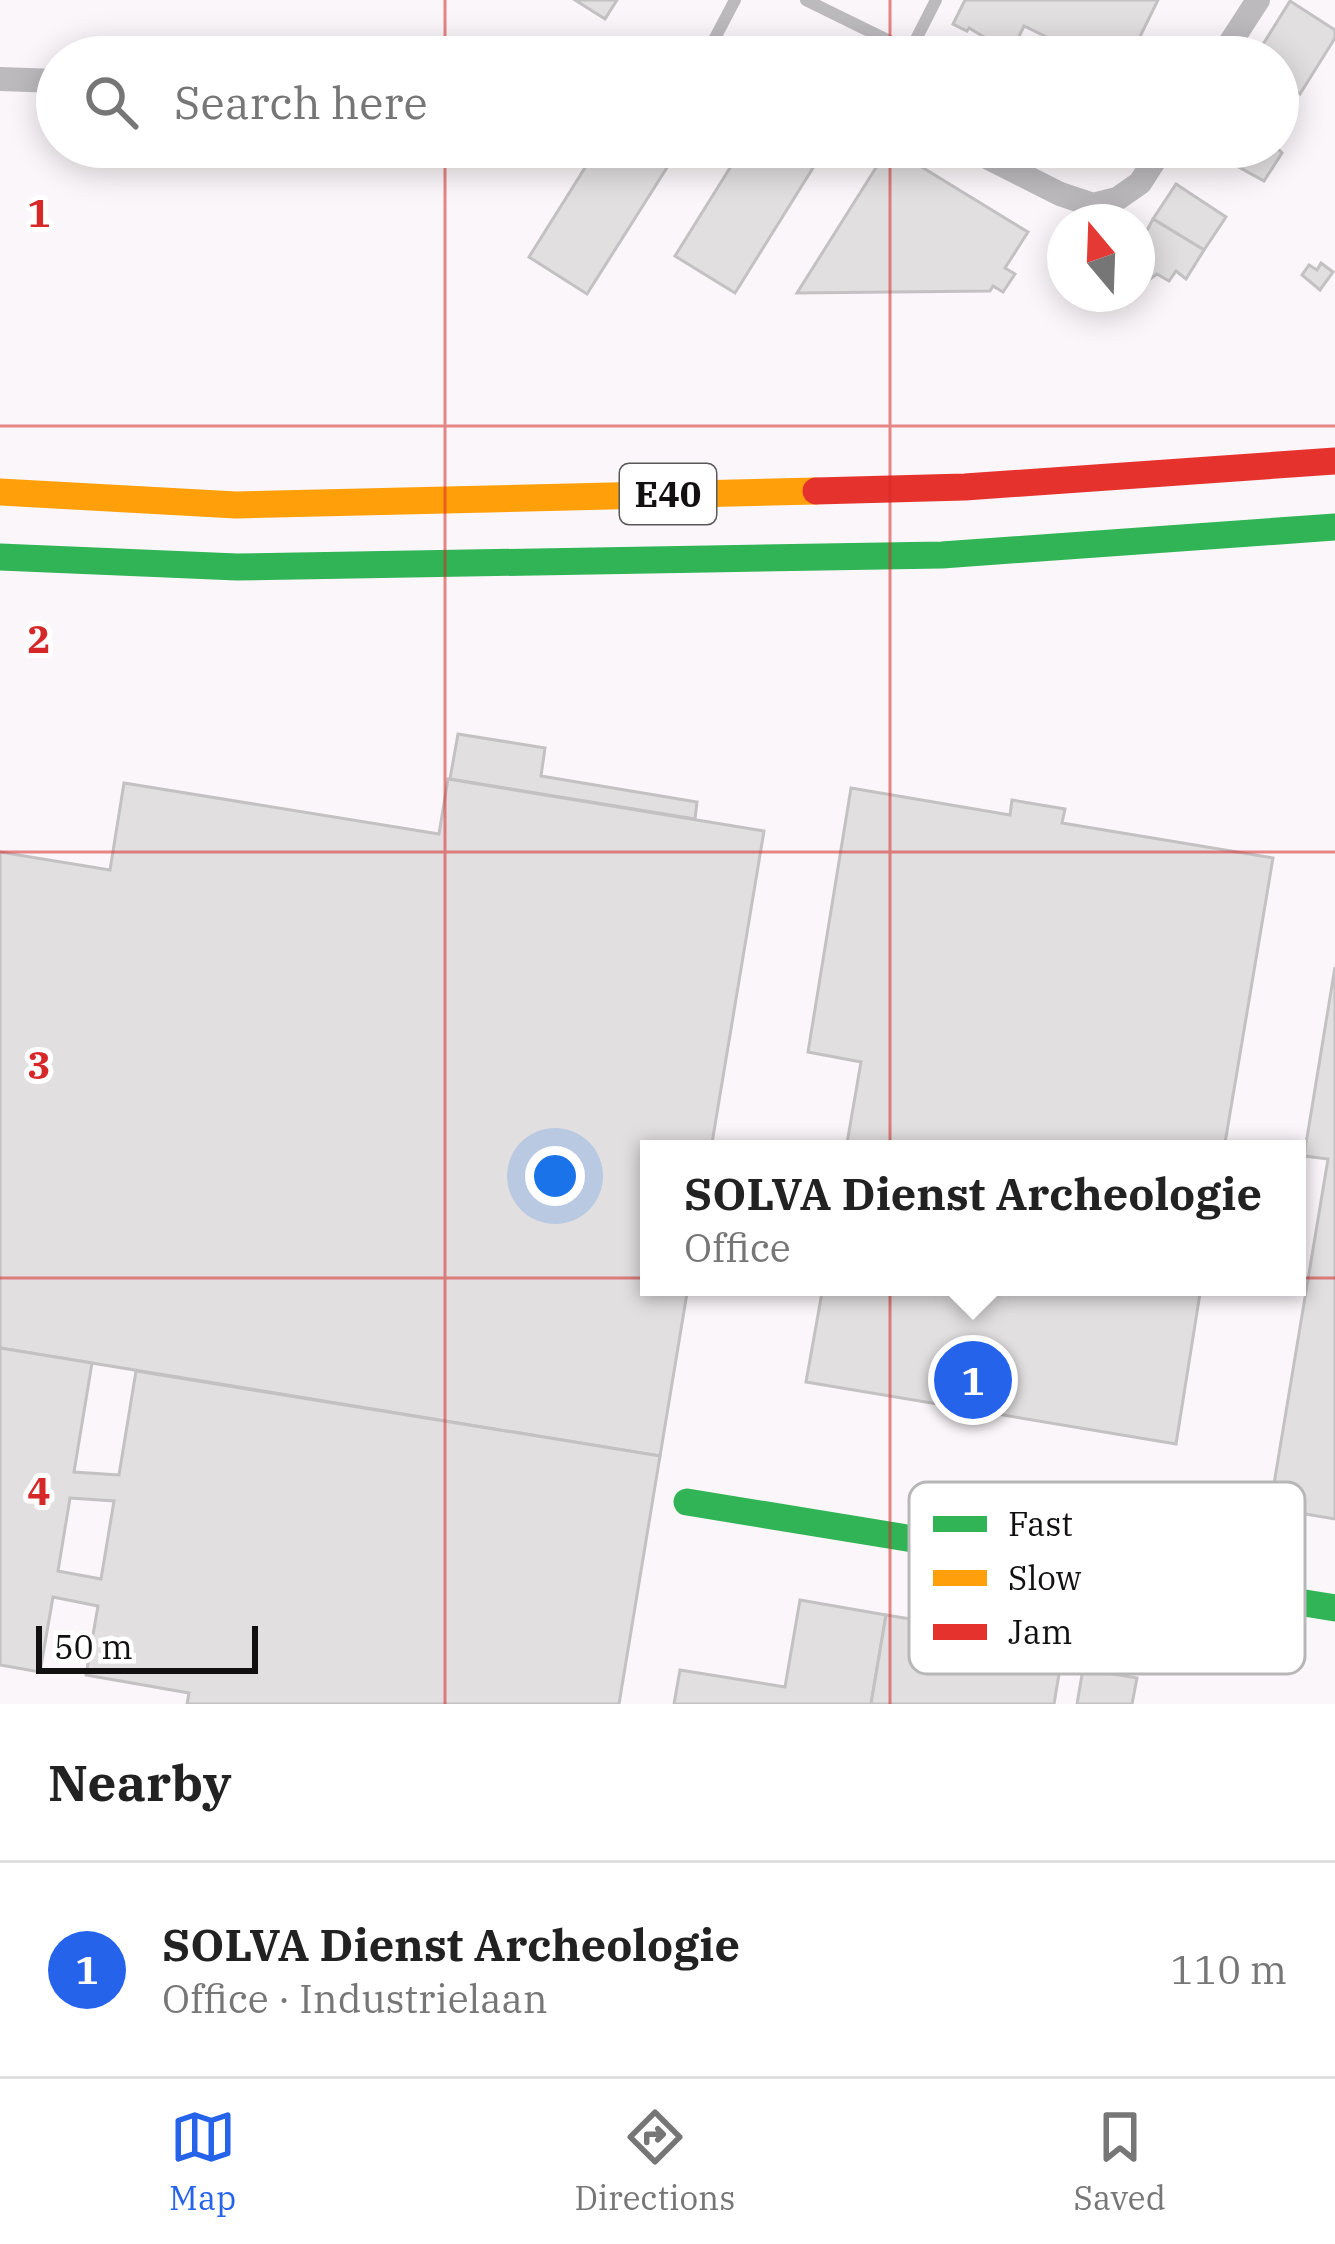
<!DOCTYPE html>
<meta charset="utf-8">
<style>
body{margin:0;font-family:"IBM Plex Serif",serif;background:#f6f6f6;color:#222}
.compass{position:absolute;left:1047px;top:204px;width:108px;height:108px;border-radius:50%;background:#fff;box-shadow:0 6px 30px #0003;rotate:341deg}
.scale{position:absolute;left:36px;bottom:30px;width:222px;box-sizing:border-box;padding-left:12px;border:6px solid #121011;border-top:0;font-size:33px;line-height:42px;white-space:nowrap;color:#121011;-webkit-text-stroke:9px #fff;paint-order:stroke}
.you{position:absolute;left:555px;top:1176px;width:42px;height:42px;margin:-30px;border:9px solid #fff;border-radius:50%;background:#1a73e8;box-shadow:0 0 0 18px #1a73e833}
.badge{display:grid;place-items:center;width:78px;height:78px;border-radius:50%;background:#2563eb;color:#fff;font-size:39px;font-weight:700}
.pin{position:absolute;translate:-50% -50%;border:6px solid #fff;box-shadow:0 3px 12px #0006}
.popup{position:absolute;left:640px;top:1140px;width:666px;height:156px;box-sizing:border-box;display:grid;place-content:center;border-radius:0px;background:#fff;filter:drop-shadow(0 3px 9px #0005);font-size:39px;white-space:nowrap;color:#767676}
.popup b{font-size:45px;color:#222}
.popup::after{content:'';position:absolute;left:50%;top:100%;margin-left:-24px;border:24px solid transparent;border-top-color:#fff}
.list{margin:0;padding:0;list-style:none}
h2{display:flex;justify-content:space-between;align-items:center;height:156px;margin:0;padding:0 48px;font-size:51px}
h2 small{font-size:39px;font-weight:400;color:#767676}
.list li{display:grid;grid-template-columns:78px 1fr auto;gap:36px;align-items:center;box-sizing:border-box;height:216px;padding:0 48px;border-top:3px solid #e0e0e0}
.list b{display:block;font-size:45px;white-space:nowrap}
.list p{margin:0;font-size:39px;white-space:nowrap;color:#767676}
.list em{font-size:39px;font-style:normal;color:#767676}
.icon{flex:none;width:66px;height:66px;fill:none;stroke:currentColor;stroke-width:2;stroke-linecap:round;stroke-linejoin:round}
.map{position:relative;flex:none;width:1335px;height:1704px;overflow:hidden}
.search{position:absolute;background:#fff;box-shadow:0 6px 30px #0003;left:36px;right:36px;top:36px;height:132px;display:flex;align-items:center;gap:30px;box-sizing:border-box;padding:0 42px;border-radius:66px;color:#767676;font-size:45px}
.sheet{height:372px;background:#fff}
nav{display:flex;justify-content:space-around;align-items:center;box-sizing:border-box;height:168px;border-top:3px solid #e0e0e0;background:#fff;font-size:33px;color:#767676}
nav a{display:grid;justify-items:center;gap:6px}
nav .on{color:#2563eb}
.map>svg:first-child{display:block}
.building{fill:#e2dfe1;stroke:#c4c1c3;stroke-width:3;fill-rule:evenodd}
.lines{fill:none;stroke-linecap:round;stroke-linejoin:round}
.path{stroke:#b5b4b5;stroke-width:6;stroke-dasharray:12 6;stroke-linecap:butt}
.lane{stroke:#bdbabd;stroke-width:12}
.street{stroke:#bdbabd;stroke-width:24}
.fast{stroke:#30b455;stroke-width:27}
.slow{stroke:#ff9f0a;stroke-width:27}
.jam{stroke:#e5322d;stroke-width:27}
.grid{fill:none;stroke:#d62828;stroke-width:3;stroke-opacity:0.55}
.labels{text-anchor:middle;stroke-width:10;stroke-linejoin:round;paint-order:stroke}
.shield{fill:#fff;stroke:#595858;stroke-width:3}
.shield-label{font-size:36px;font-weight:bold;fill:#121011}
.key{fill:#fff;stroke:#b8b7b8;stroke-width:3}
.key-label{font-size:33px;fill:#121011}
.grid-label{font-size:39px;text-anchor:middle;font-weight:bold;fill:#d62828;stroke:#fff;stroke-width:10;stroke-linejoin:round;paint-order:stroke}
</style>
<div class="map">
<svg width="1335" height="1704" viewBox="0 0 1335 1704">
<rect width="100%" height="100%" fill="#fbf6f9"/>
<g class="building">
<polygon points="575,0 617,0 605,19"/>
<polygon points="965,0 1158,0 1130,57 1058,57 1063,45 1024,26 1011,53 969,28 967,31 953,24"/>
<polygon points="1290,1 1335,30 1335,38 1300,94 1278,81 1278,57 1257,54"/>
<polygon points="598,147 680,147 587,294 529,257"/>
<polygon points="743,147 826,147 735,293 675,256"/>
<polygon points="889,147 1028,232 1005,268 1015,274 1003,292 993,286 990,291 797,293"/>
<polygon points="1222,147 1276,147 1282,153 1264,181 1217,155"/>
<polygon points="1176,184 1226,217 1204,250 1153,219"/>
<polygon points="1153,219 1204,250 1186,279 1176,271 1169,281 1157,274 1143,284 1137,279 1137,249"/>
<polygon points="1321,263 1333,272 1320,290 1302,275 1309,265 1317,270"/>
<polygon points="458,734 545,748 541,776 697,802 695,819 450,779"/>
<polygon points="448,779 764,831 711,1149 649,1149 649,1287 688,1287 660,1456 0,1348 0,852 110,870 124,783 439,834"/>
<polygon points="851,788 1010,815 1012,800 1065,809 1062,823 1273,858 1224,1149 846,1149 861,1062 808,1052"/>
<polygon points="1335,967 1335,1519 1270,1508 1328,1159 1304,1156"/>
<polygon points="823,1287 1201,1287 1176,1444 806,1382"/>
<path d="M0,1348L92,1363L74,1472L119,1475L136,1371L660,1456L619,1704H187L189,1693L86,1675L98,1606L53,1597L40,1672L0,1665ZM70,1498L114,1501L101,1579L58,1571Z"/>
<polygon points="800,1600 886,1615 871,1704 674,1704 680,1670 785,1687"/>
<polygon points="886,1615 1064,1644 1054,1704 871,1704"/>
<polygon points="1083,1669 1137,1678 1132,1704 1077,1704"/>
</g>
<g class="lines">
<polyline class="path" points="923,147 946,159"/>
<g class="lane">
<polyline points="806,0 922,57"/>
<polyline points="910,51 936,0"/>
<polyline points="705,57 735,0"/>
<polyline points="1107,147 1149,167"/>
</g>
<g class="street">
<polyline points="1221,57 1258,0"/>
<polyline points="0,79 57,81"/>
<polyline points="967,147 1060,194 1093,205 1117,199 1140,183 1163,147"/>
</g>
<g class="fast">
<polyline points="0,557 237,567 942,555 1335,527"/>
<polyline points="687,1502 1335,1608"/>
</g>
<polyline class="slow" points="0,492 236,505 816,491"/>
<polyline class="jam" points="816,491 965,487 1335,461"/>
</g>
<path class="grid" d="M445,0V57M890,0V57M445,147V1704M890,147V1704M0,426H1335M0,852H1335M0,1278H1335"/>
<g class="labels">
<rect class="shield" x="620" y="464" width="96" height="60" rx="9"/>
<g class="shield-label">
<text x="668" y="507">E40</text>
</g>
</g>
<rect x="909" y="1482" width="396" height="192" rx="18" class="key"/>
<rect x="933" y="1516" width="54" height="16" fill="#30b455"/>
<rect x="933" y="1570" width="54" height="16" fill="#ff9f0a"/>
<rect x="933" y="1624" width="54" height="16" fill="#e5322d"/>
<g class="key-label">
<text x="1008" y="1536">Fast</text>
<text x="1008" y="1590">Slow</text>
<text x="1008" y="1644">Jam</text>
</g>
<g class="grid-label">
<text x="39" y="227">1</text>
<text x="39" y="653">2</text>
<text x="39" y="1079">3</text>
<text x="39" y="1505">4</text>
</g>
</svg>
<svg class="compass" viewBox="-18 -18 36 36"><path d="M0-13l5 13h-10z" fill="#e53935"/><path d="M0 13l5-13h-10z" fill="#767676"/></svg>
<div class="scale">50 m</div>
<div class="you"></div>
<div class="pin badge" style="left:973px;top:1380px">1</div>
<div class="popup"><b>SOLVA Dienst Archeologie</b>Office</div>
<div class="search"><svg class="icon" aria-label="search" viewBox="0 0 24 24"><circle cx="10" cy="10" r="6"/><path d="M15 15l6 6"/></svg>Search here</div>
</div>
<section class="sheet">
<h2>Nearby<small></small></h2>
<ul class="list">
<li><span class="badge">1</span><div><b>SOLVA Dienst Archeologie</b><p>Office · Industrielaan</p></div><em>110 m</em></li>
</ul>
</section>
<nav>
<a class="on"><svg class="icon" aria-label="map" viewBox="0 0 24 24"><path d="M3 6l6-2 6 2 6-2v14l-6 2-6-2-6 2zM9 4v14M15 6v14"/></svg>Map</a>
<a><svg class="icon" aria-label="directions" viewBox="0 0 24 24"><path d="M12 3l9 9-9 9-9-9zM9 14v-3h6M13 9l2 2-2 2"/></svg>Directions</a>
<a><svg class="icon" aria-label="saved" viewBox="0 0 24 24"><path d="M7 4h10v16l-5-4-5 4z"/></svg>Saved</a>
</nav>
